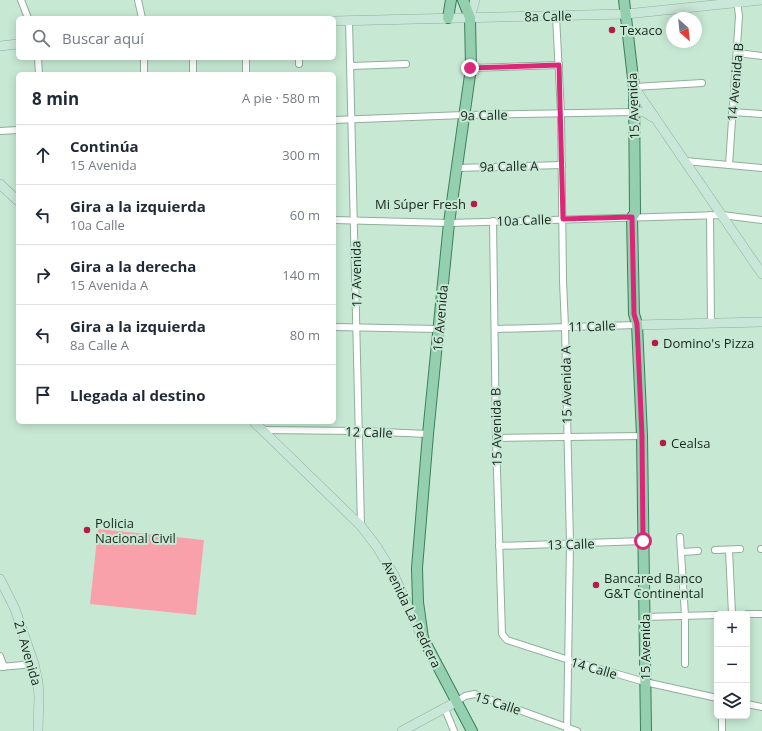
<!DOCTYPE html>
<html lang="es">
<meta charset="utf-8">
<style>
body{margin:0;font-family:"Open Sans",sans-serif;background:#f6f6f7;color:#1f2937}
.controls{position:absolute;right:12px;bottom:12px;display:grid;overflow:hidden;border-radius:6px;box-shadow:0 2px 10px #0003}
.controls button{width:36px;height:36px;display:grid;place-items:center;padding:0;border:0;border-bottom:1px solid #e0e1e3;background:#fff;color:#1f2937;font:20px sans-serif}
.compass{position:absolute;left:666px;top:12px;width:36px;height:36px;border-radius:50%;background:#fff;box-shadow:0 2px 10px #0003;rotate:153deg}
.stop{position:absolute;width:12px;height:12px;margin:-9px;border:3px solid #db2777;border-radius:50%;background:#fff}
.stop.end{background:#db2777;border-color:#fff;box-shadow:0 1px 4px #0008}
.list{margin:0;padding:0;list-style:none}
h2{display:flex;justify-content:space-between;align-items:center;height:52px;margin:0;padding:0 16px;font-size:17px}
h2 small{font-size:13px;font-weight:400;color:#747a83}
.list li{display:grid;grid-template-columns:26px 1fr auto;gap:12px;align-items:center;box-sizing:border-box;height:60px;padding:0 16px;border-top:1px solid #e0e1e3}
.list b{display:block;font-size:15px;white-space:nowrap}
.list p{margin:0;font-size:13px;white-space:nowrap;color:#747a83}
.list em{font-size:13px;font-style:normal;color:#747a83}
.icon{flex:none;width:22px;height:22px;fill:none;stroke:currentColor;stroke-width:2;stroke-linecap:round;stroke-linejoin:round}
.map{position:relative;flex:none;width:762px;height:731px;overflow:hidden}
.search{position:absolute;background:#fff;box-shadow:0 2px 10px #0003;left:16px;top:16px;width:320px;height:44px;display:flex;align-items:center;gap:10px;box-sizing:border-box;padding:0 14px;border-radius:6px;color:#747a83;font-size:15px}
.panel{position:absolute;background:#fff;box-shadow:0 2px 10px #0003;left:16px;top:72px;width:320px;height:352px;border-radius:6px}
.map>svg:first-child{display:block}
.green{fill:#f9a1ab}
.lines{fill:none;stroke-linecap:round;stroke-linejoin:round}
.street-casing{stroke:#8faf9b;stroke-width:8}
.secondary-casing{stroke:#8faf9b;stroke-width:10}
.primary-casing{stroke:#3a7f5b;stroke-width:12}
.street{stroke:#fff;stroke-width:6}
.secondary{stroke:#c9e7d8;stroke-width:9}
.primary{stroke:#94d0b0;stroke-width:10}
.route{stroke:#db2777;stroke-width:5}
.poi-dot{fill:#b11e45;stroke:#c7e9d4;stroke-width:1.5}
.labels{text-anchor:middle;stroke-width:4;stroke-linejoin:round;paint-order:stroke}
.street-label{font-size:13px;fill:#18251e;stroke:#c7e9d4}
.poi-label{font-size:13px;fill:#18251e;stroke:#c7e9d4;text-anchor:start}
</style>
<div class="map">
<svg width="762" height="731" viewBox="0 0 762 731">
<rect width="100%" height="100%" fill="#c7e9d4"/>
<polygon class="green" points="98,529 204,540 196,615 90,604"/>
<g class="lines">
<g class="street-casing">
<g id="street">
<polyline points="21,0 28,18"/>
<polyline points="138,0 142,18"/>
<polyline points="556,16 561,113 563,281 565,327 570,544 567,731"/>
<polyline points="349,21 361,526"/>
<polyline points="738,53 762,56"/>
<polyline points="38,58 39,74"/>
<polyline points="144,58 144,74"/>
<polyline points="193,58 193,74"/>
<polyline points="246,58 246,74"/>
<polyline points="299,58 299,64"/>
<polyline points="351,66 406,64"/>
<polyline points="471,68 559,65"/>
<polyline points="634,87 702,83"/>
<polyline points="732,112 762,114"/>
<polyline points="334,120 464,115 634,112"/>
<polyline points="0,131 18,130"/>
<polyline points="685,161 762,168"/>
<polyline points="729,165 739,16 737,0"/>
<polyline points="456,168 562,165"/>
<polyline points="710,215 711,323"/>
<polyline points="334,220 449,223 722,215 762,220"/>
<polyline points="493,221 496,438 502,634 507,640 569,660 645,682 717,698"/>
<polyline points="334,327 439,329"/>
<polyline points="495,329 637,325"/>
<polyline points="263,430 359,431 428,434"/>
<polyline points="496,438 642,436"/>
<polyline points="680,537 685,616 685,664"/>
<polyline points="499,546 643,541"/>
<polyline points="761,549 762,549"/>
<polyline points="715,550 740,549"/>
<polyline points="729,550 732,614"/>
<polyline points="681,552 698,551"/>
<polyline points="747,614 762,614"/>
<polyline points="645,617 717,615"/>
<polyline points="0,656 4,667"/>
<polyline points="0,667 34,664"/>
<polyline points="456,702 465,696 475,694 577,731"/>
<polyline points="747,704 762,707"/>
<polyline points="445,709 454,731"/>
<polyline points="722,716 722,731"/>
</g>
</g>
<g class="secondary-casing">
<g id="secondary">
<polyline points="470,18 475,0"/>
<polyline points="334,21 626,14 762,0"/>
<polyline points="0,46 18,44"/>
<polyline points="634,87 762,274"/>
<polyline points="634,112 644,112 654,118"/>
<polyline points="0,184 18,201"/>
<polyline points="637,325 762,322"/>
<polyline points="254,422 361,526 377,547 394,575 420,633"/>
<polyline points="0,579 15,609 34,664 38,682 39,697 38,731"/>
<polyline points="402,731 456,702"/>
</g>
</g>
<g class="primary-casing">
<g id="primary">
<polyline points="463,0 470,18 471,68 449,223 428,434 417,568 418,602 423,638 472,731"/>
<polyline points="624,0 634,87 635,213 632,217 634,314 637,324 642,436 646,731"/>
<polyline points="448,18 451,0"/>
</g>
</g>
<use href="#street" class="street"/>
<use href="#secondary" class="secondary"/>
<use href="#primary" class="primary"/>
</g>
<g class="lines">
<polyline class="route" points="470,68 559,65 563,219 632,217 634,314 637,324 642,436 643,541"/>
</g>
<g class="poi-dot">
<circle cx="612" cy="30" r="4"/>
<circle cx="474" cy="204" r="4"/>
<circle cx="655" cy="343" r="4"/>
<circle cx="663" cy="443" r="4"/>
<circle cx="87" cy="530" r="4"/>
<circle cx="596" cy="585" r="4"/>
</g>
<g class="labels">
<g class="street-label">
<text transform="translate(548 16) rotate(-1)" y="5">8a Calle</text>
<text transform="translate(735 82) rotate(-85)" y="5">14 Avenida B</text>
<text transform="translate(633 106) rotate(-92)" y="5">15 Avenida</text>
<text transform="translate(484 115) rotate(-1)" y="5">9a Calle</text>
<text transform="translate(509 166) rotate(-1)" y="5">9a Calle A</text>
<text transform="translate(524 220) rotate(-2)" y="5">10a Calle</text>
<text transform="translate(356 274) rotate(-91)" y="5">17 Avenida</text>
<text transform="translate(440 318) rotate(-85)" y="5">16 Avenida</text>
<text transform="translate(592 326) rotate(-2)" y="5">11 Calle</text>
<text transform="translate(566 385) rotate(-91)" y="5">15 Avenida A</text>
<text transform="translate(496 427) rotate(-91)" y="5">15 Avenida B</text>
<text transform="translate(369 432) rotate(2)" y="5">12 Calle</text>
<text transform="translate(571 544) rotate(-2)" y="5">13 Calle</text>
<text transform="translate(412 614) rotate(64)" y="5">Avenida La Pedrera</text>
<text transform="translate(645 647) rotate(-90)" y="5">15 Avenida</text>
<text transform="translate(28 653) rotate(74)" y="5">21 Avenida</text>
<text transform="translate(594 668) rotate(16)" y="5">14 Calle</text>
<text transform="translate(498 703) rotate(18)" y="5">15 Calle</text>
</g>
<g class="poi-label">
<text x="620" y="35">Texaco</text>
<text x="466" y="209" text-anchor="end">Mi Súper Fresh</text>
<text x="663" y="348">Domino's Pizza</text>
<text x="671" y="448">Cealsa</text>
<text x="95" y="528">Policia<tspan x="95" dy="15">Nacional Civil</tspan></text>
<text x="604" y="583">Bancared Banco<tspan x="604" dy="15">G&amp;T Continental</tspan></text>
</g>
</g>
</svg>
<div class="controls">
<button>+</button>
<button>−</button>
<button><svg class="icon" aria-label="layers" viewBox="0 0 24 24"><path d="M12 4l9 5-9 5-9-5zM3 14l9 5 9-5"/></svg></button>
</div>
<svg class="compass" viewBox="-18 -18 36 36"><path d="M0-13l5 13h-10z" fill="#e53935"/><path d="M0 13l5-13h-10z" fill="#747a83"/></svg>
<div class="stop" style="left:643px;top:541px"></div>
<div class="stop end" style="left:470px;top:68px"></div>
<div class="search"><svg class="icon" aria-label="search" viewBox="0 0 24 24"><circle cx="10" cy="10" r="6"/><path d="M15 15l6 6"/></svg>Buscar aquí</div>
<section class="panel">
<h2>8 min<small>A pie · 580 m</small></h2>
<ul class="list">
<li><svg class="icon" aria-label="ahead" viewBox="0 0 24 24"><path d="M12 20V5M6 11l6-6 6 6"/></svg><div><b>Continúa</b><p>15 Avenida</p></div><em>300 m</em></li>
<li><svg class="icon" aria-label="left" viewBox="0 0 24 24"><path d="M17 20v-9H6M10 6l-5 5 5 5"/></svg><div><b>Gira a la izquierda</b><p>10a Calle</p></div><em>60 m</em></li>
<li><svg class="icon" aria-label="right" viewBox="0 0 24 24"><path d="M7 20v-9h11M14 6l5 5-5 5"/></svg><div><b>Gira a la derecha</b><p>15 Avenida A</p></div><em>140 m</em></li>
<li><svg class="icon" aria-label="left" viewBox="0 0 24 24"><path d="M17 20v-9H6M10 6l-5 5 5 5"/></svg><div><b>Gira a la izquierda</b><p>8a Calle A</p></div><em>80 m</em></li>
<li><svg class="icon" aria-label="arrive" viewBox="0 0 24 24"><path d="M6 21V4h12l-3 4 3 4H6"/></svg><div><b>Llegada al destino</b></div></li>
</ul>
</section>
</div>
